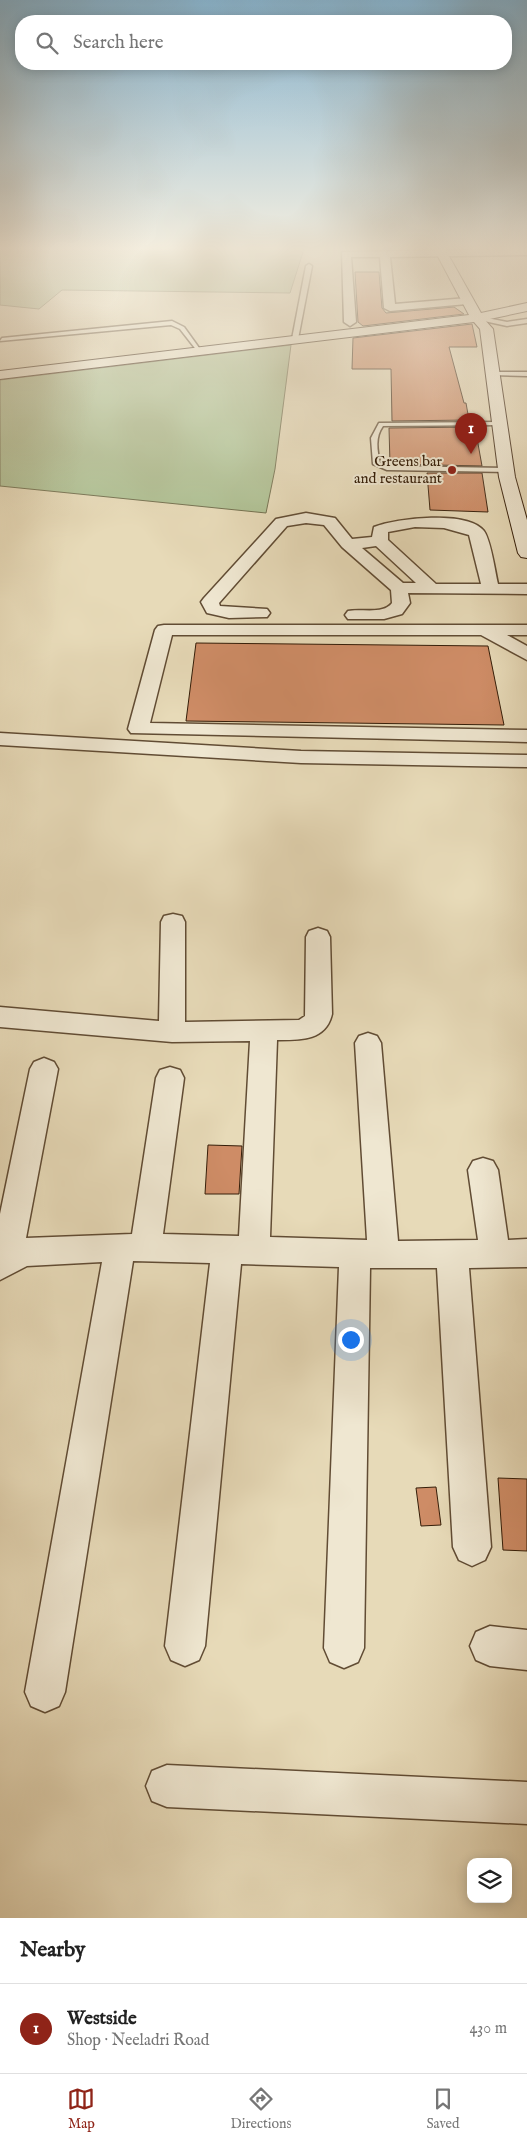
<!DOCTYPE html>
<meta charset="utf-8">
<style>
body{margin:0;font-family:"IM FELL English",serif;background:#f6f6f6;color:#222}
.controls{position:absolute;right:15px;bottom:15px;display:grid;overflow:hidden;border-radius:10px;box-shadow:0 2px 12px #0003}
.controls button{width:45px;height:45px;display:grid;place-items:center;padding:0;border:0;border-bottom:1px solid #e0e0e0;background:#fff;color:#222;font:25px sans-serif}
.you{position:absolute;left:350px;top:1339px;width:18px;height:18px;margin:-12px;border:4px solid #fff;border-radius:50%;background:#1a73e8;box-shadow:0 0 0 8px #1a73e833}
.badge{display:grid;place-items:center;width:32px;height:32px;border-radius:50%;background:#8f2418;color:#fff;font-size:16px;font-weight:700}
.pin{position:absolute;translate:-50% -41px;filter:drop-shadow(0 1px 2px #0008)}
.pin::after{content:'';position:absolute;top:26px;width:18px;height:15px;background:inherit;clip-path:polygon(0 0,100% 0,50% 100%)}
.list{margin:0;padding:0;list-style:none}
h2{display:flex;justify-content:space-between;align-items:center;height:65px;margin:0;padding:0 20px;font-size:21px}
h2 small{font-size:16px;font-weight:400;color:#767676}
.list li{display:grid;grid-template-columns:32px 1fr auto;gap:15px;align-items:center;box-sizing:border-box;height:90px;padding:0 20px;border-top:1px solid #e0e0e0}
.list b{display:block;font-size:19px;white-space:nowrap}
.list p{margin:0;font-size:16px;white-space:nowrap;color:#767676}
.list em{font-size:16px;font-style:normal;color:#767676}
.icon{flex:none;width:28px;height:28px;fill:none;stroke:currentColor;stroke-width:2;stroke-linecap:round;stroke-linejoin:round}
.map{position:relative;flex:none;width:527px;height:1918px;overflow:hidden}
.search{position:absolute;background:#fff;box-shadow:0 2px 12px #0003;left:15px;right:15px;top:15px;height:55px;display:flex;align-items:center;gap:12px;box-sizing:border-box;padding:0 18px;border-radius:20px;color:#767676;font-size:19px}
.sheet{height:155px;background:#fff}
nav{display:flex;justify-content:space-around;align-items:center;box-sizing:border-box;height:70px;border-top:1px solid #e0e0e0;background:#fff;font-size:14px;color:#767676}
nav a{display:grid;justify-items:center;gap:2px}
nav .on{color:#8f2418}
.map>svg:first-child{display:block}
.green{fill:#afc194;stroke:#726f4e}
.building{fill:#ce8c66;stroke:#341d08}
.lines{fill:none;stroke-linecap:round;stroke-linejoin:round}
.lane-casing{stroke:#614c34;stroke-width:3}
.street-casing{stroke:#614c34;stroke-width:3}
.secondary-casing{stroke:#341d08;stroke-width:2}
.lane{fill:#efe7d1;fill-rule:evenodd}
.street{fill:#efe7d1;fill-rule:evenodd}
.secondary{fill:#efe7d1;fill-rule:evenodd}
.poi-dot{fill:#8f2418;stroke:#efe7d1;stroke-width:2}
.labels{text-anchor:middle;stroke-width:4;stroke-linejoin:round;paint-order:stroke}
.far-poi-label{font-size:15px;fill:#341d08;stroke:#efe7d1;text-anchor:end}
</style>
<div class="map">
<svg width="527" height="1918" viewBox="0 0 527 1918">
<rect width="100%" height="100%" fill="#e7dab8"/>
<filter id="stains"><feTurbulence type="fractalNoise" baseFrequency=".004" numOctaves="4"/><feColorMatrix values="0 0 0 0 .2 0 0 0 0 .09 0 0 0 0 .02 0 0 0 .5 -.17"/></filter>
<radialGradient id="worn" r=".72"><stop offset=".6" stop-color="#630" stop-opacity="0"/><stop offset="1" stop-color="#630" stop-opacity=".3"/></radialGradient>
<g class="green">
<polygon points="0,249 304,249 290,293 62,290 39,309 0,305"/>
<polygon points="291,345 275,469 266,513 0,486 0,380"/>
</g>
<g class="building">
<polygon points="355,272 379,272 382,308 386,313 454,307 464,314 363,326 358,322"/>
<polygon points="472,324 477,347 449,347 464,403 466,403 469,420 392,421 391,369 352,369 353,338"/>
<polygon points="475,427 482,466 390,464 389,428"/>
<polygon points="427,473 482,473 488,512 430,510"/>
<polygon points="196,643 488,646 504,725 186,721"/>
<polygon points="208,1145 242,1146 239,1194 205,1194"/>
<polygon points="498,1478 527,1479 527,1551 503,1550"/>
<polygon points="436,1487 441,1525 421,1526 416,1488"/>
</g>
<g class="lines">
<g class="lane-casing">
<g id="lane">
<polygon points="309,264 312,266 298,339 295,341 292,339 306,266"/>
<polygon points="477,316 507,322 527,319 527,323 507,326 475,319"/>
<polygon points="172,321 184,327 202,352 198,352 180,329 171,325 0,341 2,338"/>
<polygon points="490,372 527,372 527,376 492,375"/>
<path d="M499,422L501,423V425L383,426C375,437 377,450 380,463L388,466L506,468L510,470L509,472L387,470L373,464L371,438L379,423Z"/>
</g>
</g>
<g class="street-casing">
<g id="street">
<polygon points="527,249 527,255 390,257 395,304 467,298 473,301 467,304 390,311 384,308 380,257 351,257 356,322 350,326 344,322 342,252"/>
<path d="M306,513L335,518L352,539L372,537L374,527C396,518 468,510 484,531C491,541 495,571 498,584H527V594L408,593L410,603L402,614L384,619H348L345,615L348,611C360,608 383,615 392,603L391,590L342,547L324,525L306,523L287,526L219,603L220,606L267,609L270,613L267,617L229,618L207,613L201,602L204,598L276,519ZM415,527L444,528L469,535L481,584H436L388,540V532ZM376,546L416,583H403L362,548Z"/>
<polygon points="164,625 527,625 527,635 507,635 527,646 527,660 481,635 172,635 150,723 527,730 527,742 131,733 128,729 155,630 158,626"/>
<polygon points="0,733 301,751 527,755 527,767 301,763 0,745"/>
<path d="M173,914L182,916L185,922V1022L299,1020L305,1016L306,937L309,931L318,928L327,931L330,937L332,1014C326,1041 300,1040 277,1040L270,1237L367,1240L355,1043L359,1036L368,1033L377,1036L381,1043L398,1241L478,1240L468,1170L473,1161L483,1158L493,1161L498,1170L508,1240L527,1239V1267L469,1268L491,1547L485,1560L472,1566L459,1560L453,1547L437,1268H370L364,1648L358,1662L344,1668L330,1662L324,1648L339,1267L241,1264L205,1646L199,1660L185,1666L171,1660L165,1646L210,1263L133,1261L65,1692L59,1706L45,1712L31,1706L25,1692L102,1262L27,1266L0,1280V1214L30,1069L34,1062L44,1058L54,1062L58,1069L26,1238L132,1234L156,1078L160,1070L170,1067L180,1070L184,1078L163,1234L239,1236L250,1041L172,1042L0,1027V1007L159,1021L161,922L164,916Z"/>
<polygon points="490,1626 527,1630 527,1670 490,1666 476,1660 470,1646 476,1632"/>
<polygon points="167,1765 527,1782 527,1824 167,1807 152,1801 146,1786 152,1771"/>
</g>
</g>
<g class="secondary-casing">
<polygon id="secondary" points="434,249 445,249 481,313 527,303 527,311 485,320 493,329 515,477 527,520 527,558 521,557 518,553 499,477 480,329 474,322 0,379 0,371 469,315"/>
</g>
<use href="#lane" class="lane"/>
<use href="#street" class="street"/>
<use href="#secondary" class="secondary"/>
</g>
<linearGradient id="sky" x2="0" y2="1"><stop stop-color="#87b6d3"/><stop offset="0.48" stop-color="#f4eedf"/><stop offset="1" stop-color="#f4eedf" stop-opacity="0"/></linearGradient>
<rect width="527" height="518" fill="url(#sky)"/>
<circle class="poi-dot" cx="452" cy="470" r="5"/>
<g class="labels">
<g class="far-poi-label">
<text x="442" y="466">Greens bar<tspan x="442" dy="17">and restaurant</tspan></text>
</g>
</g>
<rect width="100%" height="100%" filter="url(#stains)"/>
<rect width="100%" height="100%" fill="url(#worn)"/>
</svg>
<div class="controls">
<button><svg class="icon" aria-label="layers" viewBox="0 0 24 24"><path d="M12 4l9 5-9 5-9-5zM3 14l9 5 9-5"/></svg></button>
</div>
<div class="you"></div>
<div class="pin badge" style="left:471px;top:454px">1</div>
<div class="search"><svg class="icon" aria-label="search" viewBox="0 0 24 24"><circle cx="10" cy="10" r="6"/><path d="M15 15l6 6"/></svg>Search here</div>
</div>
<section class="sheet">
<h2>Nearby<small></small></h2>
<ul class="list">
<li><span class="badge">1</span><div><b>Westside</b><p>Shop · Neeladri Road</p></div><em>430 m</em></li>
</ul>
</section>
<nav>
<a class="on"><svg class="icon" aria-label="map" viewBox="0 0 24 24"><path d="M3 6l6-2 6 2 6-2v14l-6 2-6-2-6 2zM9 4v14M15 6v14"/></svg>Map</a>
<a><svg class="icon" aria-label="directions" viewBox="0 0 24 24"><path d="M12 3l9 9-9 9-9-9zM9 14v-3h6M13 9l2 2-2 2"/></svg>Directions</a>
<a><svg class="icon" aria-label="saved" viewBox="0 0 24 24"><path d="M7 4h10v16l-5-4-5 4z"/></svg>Saved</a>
</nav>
